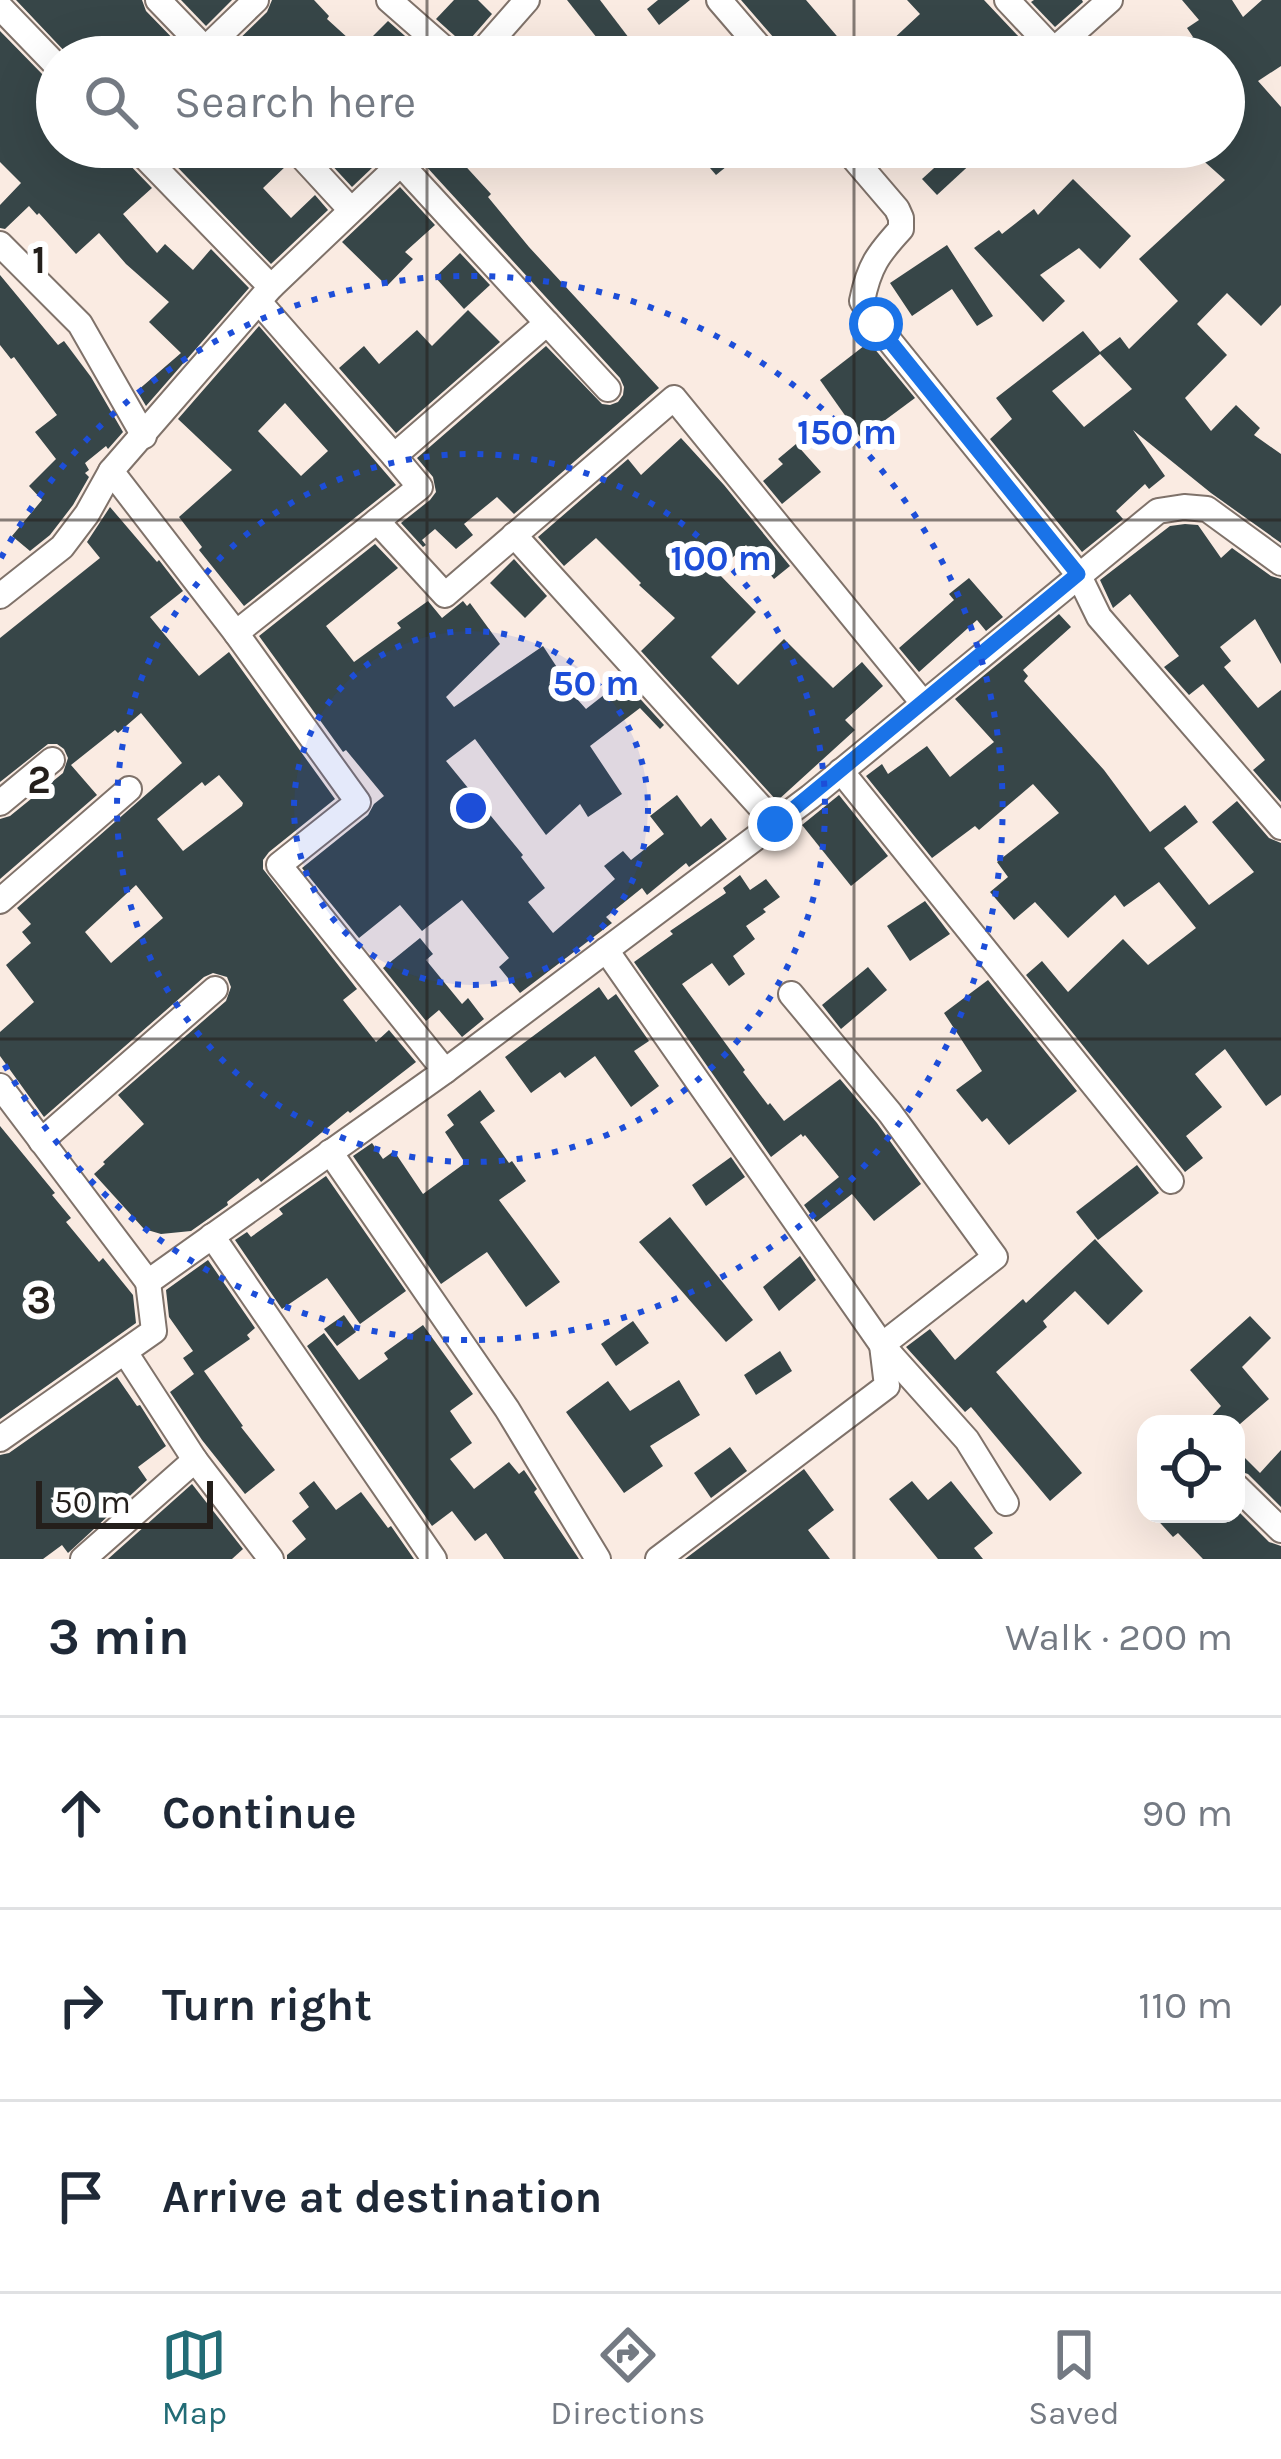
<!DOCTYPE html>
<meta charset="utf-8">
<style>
body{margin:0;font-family:Karla,sans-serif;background:#f2f2f3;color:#1f2937}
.controls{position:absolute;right:36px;bottom:36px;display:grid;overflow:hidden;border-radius:24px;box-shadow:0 12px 48px #0002}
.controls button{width:108px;height:108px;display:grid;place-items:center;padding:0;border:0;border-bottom:3px solid #e0e1e3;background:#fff;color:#1f2937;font:60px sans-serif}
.scale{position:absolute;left:36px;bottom:30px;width:177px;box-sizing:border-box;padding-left:12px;border:6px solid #241f1b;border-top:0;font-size:33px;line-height:42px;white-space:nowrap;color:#241f1b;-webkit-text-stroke:9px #fff;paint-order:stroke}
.stop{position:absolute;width:36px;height:36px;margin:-27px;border:9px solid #1a73e8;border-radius:50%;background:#fff}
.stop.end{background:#1a73e8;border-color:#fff;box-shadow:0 3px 12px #0008}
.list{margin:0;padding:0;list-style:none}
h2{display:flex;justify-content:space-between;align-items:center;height:156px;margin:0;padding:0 48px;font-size:51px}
h2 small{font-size:39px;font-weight:400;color:#747a83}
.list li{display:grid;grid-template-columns:78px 1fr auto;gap:36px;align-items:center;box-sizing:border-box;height:192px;padding:0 48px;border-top:3px solid #e0e1e3}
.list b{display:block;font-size:45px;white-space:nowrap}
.list em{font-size:39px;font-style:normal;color:#747a83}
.icon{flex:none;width:66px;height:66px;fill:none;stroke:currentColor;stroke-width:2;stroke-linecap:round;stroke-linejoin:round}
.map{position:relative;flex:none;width:1281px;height:1559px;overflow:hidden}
.search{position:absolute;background:#fff;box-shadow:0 12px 48px #0002;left:36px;right:36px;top:36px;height:132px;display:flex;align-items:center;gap:30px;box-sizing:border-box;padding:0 42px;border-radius:66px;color:#747a83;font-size:45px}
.sheet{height:732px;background:#fff}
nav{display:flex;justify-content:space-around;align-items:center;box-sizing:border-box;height:168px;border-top:3px solid #e0e1e3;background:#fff;font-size:33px;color:#747a83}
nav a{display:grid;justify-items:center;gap:6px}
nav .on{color:#226c76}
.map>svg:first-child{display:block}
.building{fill:#374648;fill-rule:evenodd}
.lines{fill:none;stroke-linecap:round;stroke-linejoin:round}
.street-casing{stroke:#7f726a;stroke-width:28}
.street{stroke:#fff;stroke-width:24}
.route{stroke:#1a73e8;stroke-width:15}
.grid{fill:none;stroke:#241f1b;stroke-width:3;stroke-opacity:0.55}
.ring{fill:none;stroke:#1d4ed8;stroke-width:6;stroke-dasharray:6 12}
.grid-label{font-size:39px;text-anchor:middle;font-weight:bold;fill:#241f1b;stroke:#fff;stroke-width:12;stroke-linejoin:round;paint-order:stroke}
.centre{fill:#1d4ed8;stroke:#fff;stroke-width:6}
.ring-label{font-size:36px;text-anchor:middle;font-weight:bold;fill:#1d4ed8;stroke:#fff;stroke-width:12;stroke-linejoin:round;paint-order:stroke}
</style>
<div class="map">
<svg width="1281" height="1559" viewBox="0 0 1281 1559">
<rect width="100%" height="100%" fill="#faebe2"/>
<g class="building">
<polygon points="16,0 142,0 146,11 183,49 181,57 70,57"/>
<polygon points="181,0 232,0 206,26"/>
<polygon points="272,0 314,0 329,16 327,19 360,49 388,21 429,57 229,57 228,50 267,12"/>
<polygon points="454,0 478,0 492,14 465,45 436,19"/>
<polygon points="567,0 600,0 632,42 612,57"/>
<polygon points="658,0 690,0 659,25 647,9"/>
<polygon points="741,0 806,0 842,42 824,57 784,57 781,46"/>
<polygon points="907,0 984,0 1038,57 874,57 920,14"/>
<polygon points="1034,0 1082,0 1083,2 1055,27 1031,2"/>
<path d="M1182,0H1232L1243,17L1262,0H1281V66L1258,81L1281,107V305L1261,326L1227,293L1197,324L1227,355L1185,398L1211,431L1236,405L1260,428L1254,435L1281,454V543L1211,493L1133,430L1165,476L1149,489L1145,484L1116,511L1123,519L1082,552L990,439L1012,419L996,398L1083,331L1100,352L1120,337L1129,349L1178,301L1139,259L1225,180L1188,147H1224V122L1237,107L1224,85V57H1162L1193,37L1187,28L1199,20ZM1100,354L1132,389L1084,427L1052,391Z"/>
<polygon points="0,31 45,77 57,82 57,147 84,147 92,155 102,147 119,147 123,158 152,188 123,214 157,253 165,244 193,270 211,249 249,288 146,406 137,391 181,353 149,322 169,302 126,264 99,233 76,254 39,213 37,215 29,206 5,229 0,228 0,205 21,183 0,162"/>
<polygon points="158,147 211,147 234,168 256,147 277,147 280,157 287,165 263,188 291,218 315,195 328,210 271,264"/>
<polygon points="315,147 394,147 352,187"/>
<polygon points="434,147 472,147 459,159 491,194 488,197 529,247 659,388 514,514 497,497 464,524 473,535 456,549 435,529 422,540 426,545 423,547 401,523 430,500 436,492 433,477 417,458 546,346 602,404 610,405 618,402 623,395 624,387 620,378 424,164 433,153"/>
<polygon points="692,147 727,147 737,158 716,175"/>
<polygon points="957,147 989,147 937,195 922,179"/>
<polygon points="1073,179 1131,236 1100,269 1079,248 1040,275 1065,301 1043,322 974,248 999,230 1002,234 1034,209 1038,215"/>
<polygon points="400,187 435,225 405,252 413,259 387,286 342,242"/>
<polygon points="947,245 993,316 977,326 952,289 912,316 890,283"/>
<polygon points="460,253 490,285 464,309 435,277"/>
<polygon points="0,275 58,345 64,341 91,377 123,432 108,449 106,446 85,463 89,470 85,473 89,477 73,505 50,535 30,551 12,536 42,500 29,486 56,459 35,432 57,415 14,357 11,359 0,345"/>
<polygon points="468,310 500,342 396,433 339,368 364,346 379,364 417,330 432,346"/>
<path d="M259,326L396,485L244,606L199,550L202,547L179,517L232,470L178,419ZM285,403L328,451L301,476L258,431Z"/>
<polygon points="869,342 915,398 861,438 820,380"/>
<polygon points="681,438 724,485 790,566 774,579 746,545 717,572 756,612 711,657 738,685 784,639 833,688 862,662 883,686 845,720 855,730 777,801 641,651 675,618 639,585 641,583 596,538 564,566 538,537 628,459 641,475"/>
<polygon points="796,444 821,472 782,504 763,481 783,464 778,459"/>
<path d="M110,507L157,562L159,560L183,591L150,617L199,676L229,652L335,799L269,852L263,860V869L357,989L343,1000L376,1042L389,1030L416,1062L350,1113L348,1111L267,1177L261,1182L258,1178L227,1202L228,1205L191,1231L161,1234L144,1229L94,1174L105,1164L103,1162L144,1124L118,1095L226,1001L231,987L227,977L213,973L204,977L44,1117L0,1056V1032L34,1002L6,965L31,943L22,932L31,924L17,908L182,763L141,713L118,733L115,730L71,765L97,795L0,879V819L10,816L63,773L68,758L64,749L57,744H48L0,782V638L100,558L87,542ZM219,775L243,803L242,806L183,851L157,819L202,782L205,786ZM136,885L163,918L111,963L85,932Z"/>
<polygon points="1185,524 1198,525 1221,558 1232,548 1271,576 1281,579 1281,664 1255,619 1220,647 1231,661 1224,667 1258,708 1281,690 1281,802 1253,770 1265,760 1203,684 1189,695 1164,667 1179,656 1130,594 1113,608 1100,580 1170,526"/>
<polygon points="375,544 398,568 326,626 354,662 401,628 397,623 428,601 442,618 463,601 467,606 470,603 500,644 446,697 454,707 543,646 564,678 561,681 586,709 623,680 664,725 660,729 640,708 590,746 622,794 588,817 580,804 546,835 475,739 446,761 523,855 521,857 545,888 528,902 553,933 615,879 604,866 623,851 631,860 664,834 650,816 677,795 701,827 711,818 727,839 689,867 686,863 647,895 642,888 606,917 612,923 520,993 499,967 509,958 462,900 422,931 400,905 359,938 302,868 368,815 374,804 384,796 346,750 343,752 259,636"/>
<polygon points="514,559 547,596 525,618 490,583"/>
<polygon points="969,578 1003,617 986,631 977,620 919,672 899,648 954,600 949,594"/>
<polygon points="1059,614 1071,627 1023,670 1028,676 1024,681 1104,770 1150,832 1185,805 1198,822 1164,848 1209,905 1254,872 1212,822 1237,801 1269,838 1281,843 1281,1095 1266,1106 1225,1049 1195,1074 1222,1107 1186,1136 1203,1158 1185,1172 1026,975 1042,961 1068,992 1123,939 1148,965 1196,928 1159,882 1124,907 1115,895 1068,938 1035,902 1014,920 990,892 1008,877 997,862 1059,813 1033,784 979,830 975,826 932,858 866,776 882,764 888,774 927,746 950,777 994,742 955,699"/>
<polygon points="839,795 888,856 851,886 802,825"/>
<polygon points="740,875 750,890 766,879 780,897 763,909 766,912 746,926 755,939 733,956 745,974 729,986 712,963 682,984 745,1070 743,1072 768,1105 770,1103 784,1121 840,1079 877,1123 921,1184 874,1221 852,1194 816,1222 804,1205 839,1177 805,1135 803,1137 801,1134 771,1157 634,962 673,934 670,931 726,893 723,888"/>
<polygon points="925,901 950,934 910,961 887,926"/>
<polygon points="420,938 433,954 426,960 462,1004 468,998 484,1019 462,1037 439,1010 426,1021 383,968"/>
<polygon points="868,967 887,990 841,1029 822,1005"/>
<polygon points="988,980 1077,1091 1009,1145 987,1118 982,1122 956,1090 982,1071 944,1013"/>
<polygon points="599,987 608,1000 616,994 649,1041 634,1051 659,1086 631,1107 595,1056 565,1078 560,1072 531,1093 505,1057"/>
<polygon points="480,1090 495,1111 480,1122 509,1163 512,1161 526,1181 499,1200 560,1282 526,1307 487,1252 441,1284 353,1156 372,1143 383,1159 394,1151 423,1194 465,1163 445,1132 454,1125 447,1115"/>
<polygon points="0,1126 55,1193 52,1195 71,1218 66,1222 99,1262 103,1258 133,1295 136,1323 0,1419"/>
<polygon points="731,1157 745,1177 706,1206 692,1185"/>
<polygon points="1137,1165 1159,1193 1098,1240 1076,1212"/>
<polygon points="326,1176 406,1291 360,1324 327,1278 282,1309 235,1240 247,1232 251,1237 283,1214 279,1209"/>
<polygon points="670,1217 753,1320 726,1342 639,1242"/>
<polygon points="1095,1239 1143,1291 1108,1325 1075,1291 1043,1321 1047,1327 996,1372 1082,1473 1050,1501 971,1407 965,1412 906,1347 930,1329 955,1360 1023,1299 1026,1303"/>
<polygon points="800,1256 816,1280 779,1311 763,1287"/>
<polygon points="208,1260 255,1328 247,1335 250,1339 204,1371 243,1426 241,1427 275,1470 245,1494 202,1440 170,1392 194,1374 183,1358 193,1351 169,1317 166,1290"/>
<polygon points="344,1315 356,1332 337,1346 324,1329"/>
<polygon points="1250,1316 1271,1338 1242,1367 1269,1399 1240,1424 1204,1424 1221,1406 1190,1370"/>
<polygon points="633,1321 649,1343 616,1366 601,1344"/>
<polygon points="423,1325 473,1394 450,1411 472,1443 450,1459 474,1489 509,1462 519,1474 524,1470 537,1489 534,1492 579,1559 504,1559 486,1533 475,1541 452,1511 432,1526 307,1346 324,1333 359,1380 388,1359 384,1353"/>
<polygon points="780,1351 792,1371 756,1395 744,1375"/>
<polygon points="117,1377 137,1406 140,1405 166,1446 138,1467 147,1480 68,1553 62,1545 43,1559 0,1559 0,1455 9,1453"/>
<polygon points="679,1380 700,1415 650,1446 663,1466 624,1493 566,1412 608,1381 630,1411"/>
<polygon points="730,1447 747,1471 711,1498 694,1473"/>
<polygon points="1236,1449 1260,1473 1281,1450 1281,1507 1248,1474 1236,1470"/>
<polygon points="804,1469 834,1510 808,1530 830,1559 685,1559"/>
<polygon points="314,1481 336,1510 361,1492 388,1528 391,1526 414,1559 287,1559 287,1555 306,1539 292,1521 309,1507 299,1493"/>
<polygon points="912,1481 928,1500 951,1481 993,1533 974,1548 983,1559 938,1559 889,1499"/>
<polygon points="192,1484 243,1549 232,1559 108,1559"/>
<polygon points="1236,1509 1269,1542 1281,1546 1281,1559 1203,1559 1178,1533 1173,1537 1152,1514 1236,1514"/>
</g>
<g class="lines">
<g class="street-casing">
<g id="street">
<polyline points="158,0 213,57"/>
<polyline points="389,0 454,57"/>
<polyline points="719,0 768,57"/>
<polyline points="1007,0 1054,50"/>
<polyline points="0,7 57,66"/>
<polyline points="197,57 256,0"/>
<polyline points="477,57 527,0"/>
<polyline points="1058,57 1054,50 1110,0"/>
<polyline points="135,147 271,287"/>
<polyline points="293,147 351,210"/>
<path d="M844,147L897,209L901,218V229C878,254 869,266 862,301L876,324L1078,574L1099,617L1281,827"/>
<polyline points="0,244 80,324 144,436"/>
<polyline points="259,302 394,456"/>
<polyline points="547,323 608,389"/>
<polyline points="111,471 236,633 358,802 279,865 445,1071"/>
<polyline points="377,521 445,595 674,398 923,703"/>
<polyline points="514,535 775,823"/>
<polyline points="0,596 62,547 87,514 111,471 271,287 418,147"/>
<polyline points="236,633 420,487 394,456 547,323 400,163"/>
<polyline points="841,771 1171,1181"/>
<polyline points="0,803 52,760"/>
<polyline points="0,901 129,789"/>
<polyline points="606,950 882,1345 967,1440 1006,1503"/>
<polyline points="0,1086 148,1282 445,1071 810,797 1158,511 1184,507 1207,509 1281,563"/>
<polyline points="41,1141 215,989"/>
<polyline points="330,1152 507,1409 598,1559"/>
<polyline points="212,1236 434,1559"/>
<polyline points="125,1352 195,1460"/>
<polyline points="0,1439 154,1331 148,1282"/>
<polyline points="1236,1486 1281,1530"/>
<polyline points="83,1559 195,1460 271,1559"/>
<polyline points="658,1559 887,1386 882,1345 995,1257 890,1113 791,994"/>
</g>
</g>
<use href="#street" class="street"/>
</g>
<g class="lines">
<polyline class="route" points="775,824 1078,574 876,324"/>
</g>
<path class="grid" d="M427,0V57M854,0V57M427,147V1559M854,147V1559M0,520H1281M0,1039H1281"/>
<circle cx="471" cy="808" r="177" fill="#1d4ed8" fill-opacity=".12"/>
<g class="ring">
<circle cx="471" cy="808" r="177"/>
<circle cx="471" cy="808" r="354"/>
<path d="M1 558A532 532 0 1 1 1 1058"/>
</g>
<g class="grid-label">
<text x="39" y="273">1</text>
<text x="39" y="793">2</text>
<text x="39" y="1313">3</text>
</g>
<circle cx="471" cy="808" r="18" class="centre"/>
<g class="ring-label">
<text x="847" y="444">150 m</text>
<text x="721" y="570">100 m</text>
<text x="596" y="695">50 m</text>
</g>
</svg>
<div class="controls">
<button><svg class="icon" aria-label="locate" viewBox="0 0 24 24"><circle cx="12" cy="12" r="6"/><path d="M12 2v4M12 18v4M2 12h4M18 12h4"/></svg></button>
</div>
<div class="scale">50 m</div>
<div class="stop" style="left:876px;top:324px"></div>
<div class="stop end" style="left:775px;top:824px"></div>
<div class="search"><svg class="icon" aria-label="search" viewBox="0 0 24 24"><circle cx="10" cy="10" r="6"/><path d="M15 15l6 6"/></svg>Search here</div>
</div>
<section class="sheet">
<h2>3 min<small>Walk · 200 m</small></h2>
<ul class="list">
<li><svg class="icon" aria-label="ahead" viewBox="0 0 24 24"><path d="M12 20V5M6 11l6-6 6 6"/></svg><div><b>Continue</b></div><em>90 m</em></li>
<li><svg class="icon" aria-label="right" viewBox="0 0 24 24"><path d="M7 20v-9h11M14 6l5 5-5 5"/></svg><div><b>Turn right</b></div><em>110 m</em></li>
<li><svg class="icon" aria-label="arrive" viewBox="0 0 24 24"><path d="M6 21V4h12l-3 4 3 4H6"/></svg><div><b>Arrive at destination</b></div></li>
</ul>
</section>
<nav>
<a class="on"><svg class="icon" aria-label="map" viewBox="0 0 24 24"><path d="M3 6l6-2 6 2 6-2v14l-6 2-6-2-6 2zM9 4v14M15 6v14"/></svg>Map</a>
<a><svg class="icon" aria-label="directions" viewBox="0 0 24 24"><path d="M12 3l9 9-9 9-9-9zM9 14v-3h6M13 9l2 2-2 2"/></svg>Directions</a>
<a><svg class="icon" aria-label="saved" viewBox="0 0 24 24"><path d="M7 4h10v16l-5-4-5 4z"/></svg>Saved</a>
</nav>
